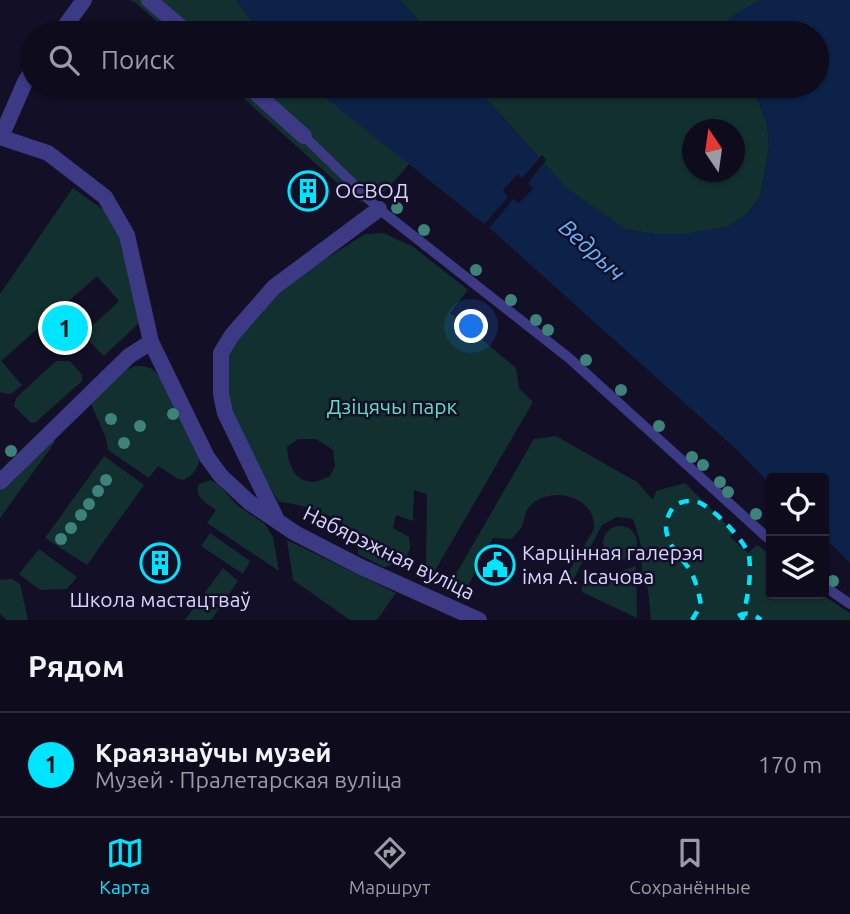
<!DOCTYPE html>
<html lang="ru">
<meta charset="utf-8">
<style>
body{margin:0;font-family:Ubuntu,sans-serif;background:#171425;color:#f1f3f6}
.controls{position:absolute;right:21px;bottom:21px;display:grid;overflow:hidden;border-radius:7px;box-shadow:0 2px 5px #0004}
.controls button{width:63px;height:63px;display:grid;place-items:center;padding:0;border:0;border-bottom:2px solid #2e2b3b;background:#0e0b1c;color:#f1f3f6;font:35px sans-serif}
.compass{position:absolute;left:682px;top:119px;width:63px;height:63px;border-radius:50%;background:#0e0b1c;box-shadow:0 2px 5px #0004;rotate:347deg}
.you{position:absolute;left:472px;top:327px;width:24px;height:24px;margin:-18px;border:5px solid #fff;border-radius:50%;background:#1a73e8;box-shadow:0 0 0 10px #1a73e833}
.badge{display:grid;place-items:center;width:46px;height:46px;border-radius:50%;background:#00e5ff;color:#111;font-size:23px;font-weight:700}
.pin{position:absolute;translate:-50% -50%;border:4px solid #fff;box-shadow:0 2px 7px #0006}
.list{margin:0;padding:0;list-style:none}
h2{display:flex;justify-content:space-between;align-items:center;height:91px;margin:0;padding:0 28px;font-size:30px}
h2 small{font-size:23px;font-weight:400;color:#9b9ba3}
.list li{display:grid;grid-template-columns:46px 1fr auto;gap:21px;align-items:center;box-sizing:border-box;height:105px;padding:0 28px;border-top:2px solid #2e2b3b}
.list b{display:block;font-size:26px;white-space:nowrap}
.list p{margin:0;font-size:23px;white-space:nowrap;color:#9b9ba3}
.list em{font-size:23px;font-style:normal;color:#9b9ba3}
.icon{flex:none;width:38px;height:38px;fill:none;stroke:currentColor;stroke-width:2;stroke-linecap:round;stroke-linejoin:round}
.map{position:relative;flex:none;width:850px;height:620px;overflow:hidden}
.search{position:absolute;background:#0e0b1c;box-shadow:0 2px 5px #0004;left:21px;right:21px;top:21px;height:77px;display:flex;align-items:center;gap:18px;box-sizing:border-box;padding:0 24px;border-radius:38px;color:#9b9ba3;font-size:26px}
.sheet{height:196px;background:#0e0b1c}
nav{display:flex;justify-content:space-around;align-items:center;box-sizing:border-box;height:98px;border-top:2px solid #2e2b3b;background:#0e0b1c;font-size:19px;color:#9b9ba3}
nav a{display:grid;justify-items:center;gap:4px}
nav .on{color:#00e5ff}
.map>svg:first-child{display:block}
.green{fill:#12302f;fill-rule:evenodd}
.water{fill:#0c2248}
.pier{fill:#130f26}
.lines{fill:none;stroke-linecap:round;stroke-linejoin:round}
.pedestrian{stroke:#3d3a85;stroke-width:10}
.minor{stroke:#3d3a85;stroke-width:16}
.rail{stroke:#00e5ff;stroke-width:4.5;stroke-dasharray:10 9;stroke-linecap:butt}
.tree{fill:#3d827b}
.labels{text-anchor:middle;stroke-width:5;stroke-linejoin:round;paint-order:stroke}
.poi-label{font-size:21px;fill:#d9d4ff;stroke:#130f26;text-anchor:start}
.park-label{font-size:21px;fill:#5fe0c0;stroke:#130f26}
.street-label{font-size:21px;fill:#d9d4ff;stroke:#130f26}
.water-label{font-size:23px;font-style:italic;fill:#62b6ff;stroke:#130f26}
</style>
<div class="map">
<svg width="850" height="620" viewBox="0 0 850 620">
<rect width="100%" height="100%" fill="#130f26"/>
<g class="green">
<polygon points="129,0 236,0 261,33 170,33 136,3"/>
<polygon points="400,0 761,0 733,16 720,33 429,33"/>
<polygon points="230,86 311,86 410,163 389,187 369,204 356,200"/>
<path d="M475,86H752L767,123L769,147L760,197L746,215L727,227L686,234H655L625,229L567,189ZM692,130H734V172H692Z"/>
<polygon points="73,188 105,211 119,235 141,321 104,356 89,341 92,326 119,301 97,276 1,361 22,385 11,394 2,393 0,392 0,294"/>
<path d="M383,233L412,246L468,290L450,313L516,368L519,388L533,402L433,574L426,566L427,494L414,490L413,521L396,515L393,528L409,537L410,549L404,562L384,567L358,554V537C345,518 301,503 279,502L245,446L225,392V354L278,289L365,234ZM298,439H316L333,450L335,466L330,476C325,478 317,482 312,482C293,481 288,462 287,447Z"/>
<polygon points="56,361 70,361 82,375 82,381 36,422 31,423 14,406 16,398"/>
<path d="M135,366C141,366 146,366 152,369C170,383 189,437 199,459C199,469 192,475 184,480L178,479L158,466L149,478L108,450L106,438L91,404L126,370Z"/>
<path d="M556,436L637,482L653,500L656,491L685,483L734,532L730,537L748,553L757,545L771,555V594H821L850,613V620H651L648,589L642,580L641,545L633,519L617,517L602,525L571,584L564,580L594,529C597,497 551,484 530,506C524,512 525,519 522,526C520,530 515,535 512,539L493,538L469,584L464,599L446,591L534,439Z"/>
<polygon points="53,440 55,442 0,518 0,491"/>
<polygon points="104,456 144,485 87,565 45,538"/>
<path d="M211,480L219,485L237,505L265,524L273,537L279,571L207,523L216,510C207,503 193,497 199,484Z"/>
<circle cx="620" cy="543" r="17"/>
<polygon points="210,533 250,561 243,574 201,546"/>
<polygon points="287,540 396,593 377,620 350,620 293,580"/>
<polygon points="39,549 77,577 67,589 40,590 19,574"/>
<polygon points="636,566 637,618 582,592 582,585"/>
<polygon points="223,568 238,581 211,620 185,620"/>
<polygon points="12,579 20,584 28,620 7,620 0,614 0,580"/>
</g>
<g class="water">
<polygon points="236,0 400,0 429,33 261,33"/>
<path d="M761,0H850V563L824,537V478H771V485L737,450L494,232L311,86H475L567,189L625,229L655,234H686L727,227L746,215L760,197L769,147L767,123L752,86H817V33H720C726,15 746,9 761,0Z"/>
</g>
<polygon class="pier" points="542,155 546,160 528,183 533,189 519,203 513,199 487,231 482,227 508,197 503,190 518,174 522,178"/>
<g class="lines">
<g class="pedestrian">
<polyline points="304,136 379,209 569,358 771,541"/>
<polyline points="824,586 850,604"/>
</g>
<g class="minor">
<polyline points="149,0 188,33"/>
<polyline points="60,33 84,0"/>
<polyline points="248,86 304,136"/>
<polyline points="0,137 48,153 105,197 127,235 151,342 207,457 221,476 249,502 295,533 361,567 479,620"/>
<polyline points="1,137 25,82 33,70"/>
<polyline points="0,482 129,356 151,342"/>
<polyline points="276,518 225,413 221,394 221,353 232,335 274,287 379,209"/>
</g>
<g class="rail">
<path d="M738,616C747,611 753,614 761,620"/>
<path d="M692,620L701,605C699,595 697,584 692,574C684,558 667,548 666,528C666,519 670,509 677,504C683,501 691,500 698,502C712,507 746,541 749,556C752,577 747,600 742,620"/>
</g>
</g>
<g class="tree">
<circle cx="397" cy="208" r="6"/>
<circle cx="424" cy="230" r="6"/>
<circle cx="476" cy="270" r="6"/>
<circle cx="511" cy="300" r="6"/>
<circle cx="536" cy="320" r="6"/>
<circle cx="548" cy="330" r="6"/>
<circle cx="586" cy="360" r="6"/>
<circle cx="621" cy="390" r="6"/>
<circle cx="173" cy="414" r="6"/>
<circle cx="111" cy="419" r="6"/>
<circle cx="140" cy="426" r="6"/>
<circle cx="659" cy="426" r="6"/>
<circle cx="124" cy="443" r="6"/>
<circle cx="11" cy="451" r="6"/>
<circle cx="692" cy="457" r="6"/>
<circle cx="703" cy="465" r="6"/>
<circle cx="106" cy="480" r="6"/>
<circle cx="720" cy="482" r="6"/>
<circle cx="98" cy="491" r="6"/>
<circle cx="728" cy="492" r="6"/>
<circle cx="89" cy="504" r="6"/>
<circle cx="756" cy="514" r="6"/>
<circle cx="81" cy="515" r="6"/>
<circle cx="71" cy="528" r="6"/>
<circle cx="61" cy="539" r="6"/>
<circle cx="833" cy="581" r="6"/>
</g>
<defs>
<g id="building-ring" transform="scale(2.0125)"><circle r="9.5" fill="#130f26" stroke="#00e5ff" stroke-width="1.5"/><path d="M-4-6H4V6H1V3H-1V6H-4ZM-2.5-4.3h1.7v1.8h-1.7ZM.8-4.3h1.7v1.8H.8ZM-2.5-1h1.7V.8h-1.7ZM.8-1h1.7V.8H.8Z" fill="#00e5ff"/></g>
<g id="civic-ring" transform="scale(2.0125)"><circle r="9.5" fill="#130f26" stroke="#00e5ff" stroke-width="1.5"/><path d="M-.6-6.5H3V-4.5H.6V-3L4-1V1h2V6H-6V1h2V-1L-.6-3ZM-1.2 2.5V6h2.4V2.5Z" fill="#00e5ff"/></g>
</defs>
<g fill-rule="evenodd">
<use href="#building-ring" x="308" y="191"/>
<use href="#building-ring" x="160" y="563"/>
<use href="#civic-ring" x="495" y="565"/>
</g>
<g class="labels">
<g class="poi-label">
<text x="335" y="198">ОСВОД</text>
<text x="522" y="560">Карцінная галерэя<tspan x="522" dy="24">імя А. Ісачова</tspan></text>
<text x="160" y="607" text-anchor="middle">Школа мастацтваў</text>
</g>
<g class="park-label">
<text x="392" y="414">Дзіцячы парк</text>
</g>
<g class="street-label">
<text transform="translate(389 553) rotate(26)" y="7">Набярэжная вуліца</text>
</g>
<g class="water-label">
<text transform="translate(592 250) rotate(42)" y="8">Ведрыч</text>
</g>
</g>
</svg>
<div class="controls">
<button><svg class="icon" aria-label="locate" viewBox="0 0 24 24"><circle cx="12" cy="12" r="6"/><path d="M12 2v4M12 18v4M2 12h4M18 12h4"/></svg></button>
<button><svg class="icon" aria-label="layers" viewBox="0 0 24 24"><path d="M12 4l9 5-9 5-9-5zM3 14l9 5 9-5"/></svg></button>
</div>
<svg class="compass" viewBox="-18 -18 36 36"><path d="M0-13l5 13h-10z" fill="#e53935"/><path d="M0 13l5-13h-10z" fill="#9b9ba3"/></svg>
<div class="you"></div>
<div class="pin badge" style="left:65px;top:328px">1</div>
<div class="search"><svg class="icon" aria-label="search" viewBox="0 0 24 24"><circle cx="10" cy="10" r="6"/><path d="M15 15l6 6"/></svg>Поиск</div>
</div>
<section class="sheet">
<h2>Рядом<small></small></h2>
<ul class="list">
<li><span class="badge">1</span><div><b>Краязнаўчы музей</b><p>Музей · Пралетарская вуліца</p></div><em>170 m</em></li>
</ul>
</section>
<nav>
<a class="on"><svg class="icon" aria-label="map" viewBox="0 0 24 24"><path d="M3 6l6-2 6 2 6-2v14l-6 2-6-2-6 2zM9 4v14M15 6v14"/></svg>Карта</a>
<a><svg class="icon" aria-label="directions" viewBox="0 0 24 24"><path d="M12 3l9 9-9 9-9-9zM9 14v-3h6M13 9l2 2-2 2"/></svg>Маршрут</a>
<a><svg class="icon" aria-label="saved" viewBox="0 0 24 24"><path d="M7 4h10v16l-5-4-5 4z"/></svg>Сохранённые</a>
</nav>
